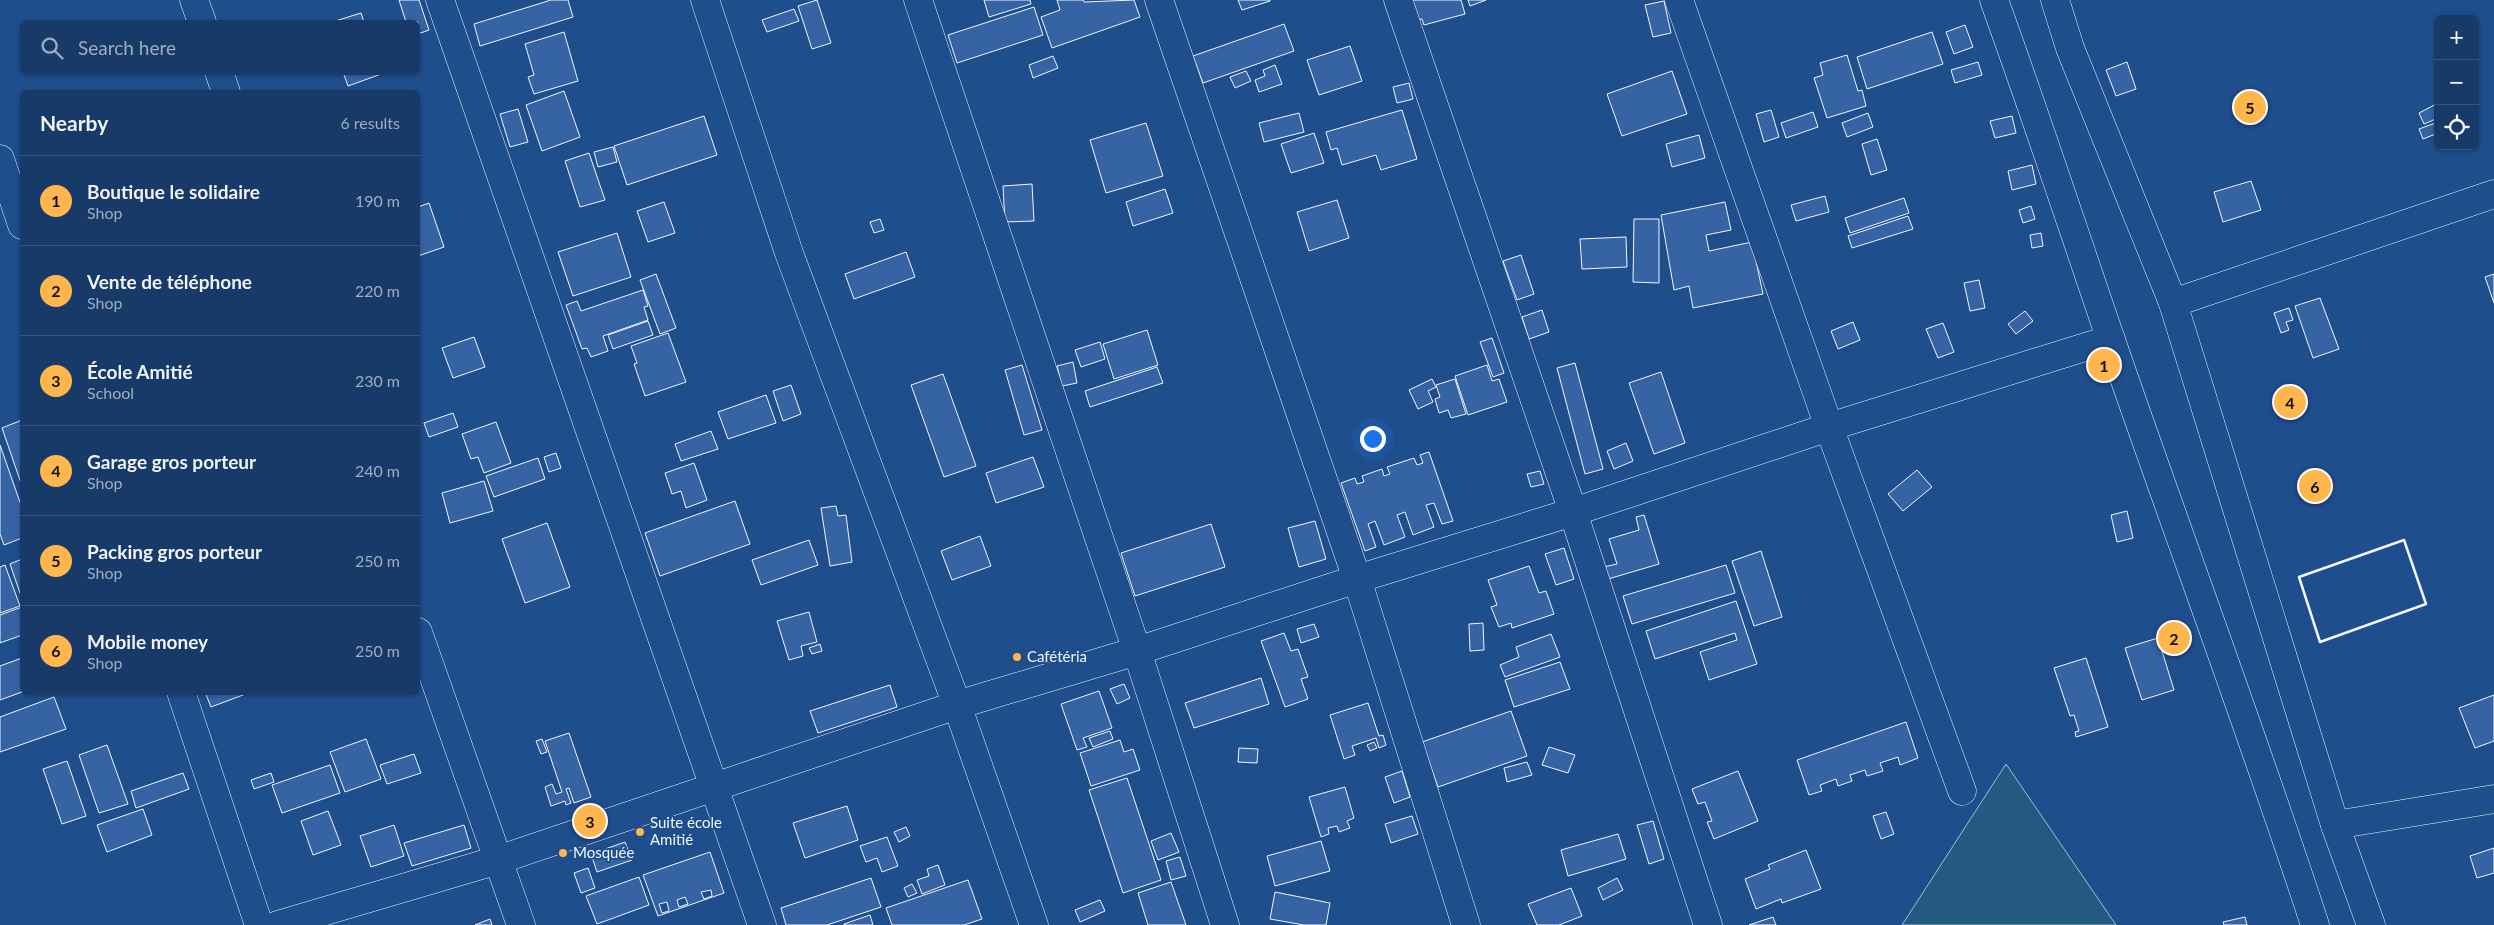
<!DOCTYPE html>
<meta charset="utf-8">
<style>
body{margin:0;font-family:Lato,sans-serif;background:#244571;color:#f1f3f6}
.controls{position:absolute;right:15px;top:15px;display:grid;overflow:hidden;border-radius:8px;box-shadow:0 1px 4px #0004}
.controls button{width:45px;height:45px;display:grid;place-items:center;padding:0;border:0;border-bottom:1px solid #36547d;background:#173a69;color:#f1f3f6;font:25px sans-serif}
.you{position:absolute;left:1372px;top:438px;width:18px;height:18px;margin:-12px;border:4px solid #fff;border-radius:50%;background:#1a73e8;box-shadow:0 0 0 8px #1a73e833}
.badge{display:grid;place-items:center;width:32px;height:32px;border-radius:50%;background:#ffb74d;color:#111;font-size:16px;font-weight:700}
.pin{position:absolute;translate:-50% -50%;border:2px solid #fff;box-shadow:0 1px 5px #0006}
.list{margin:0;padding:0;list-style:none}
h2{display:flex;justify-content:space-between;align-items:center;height:65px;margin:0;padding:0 20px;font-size:21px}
h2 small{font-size:16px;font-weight:400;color:#9eadc0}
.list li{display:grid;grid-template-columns:32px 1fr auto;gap:15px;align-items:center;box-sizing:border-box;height:90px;padding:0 20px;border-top:1px solid #36547d}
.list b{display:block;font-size:19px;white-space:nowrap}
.list p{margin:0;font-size:16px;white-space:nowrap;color:#9eadc0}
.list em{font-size:16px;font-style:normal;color:#9eadc0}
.icon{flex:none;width:28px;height:28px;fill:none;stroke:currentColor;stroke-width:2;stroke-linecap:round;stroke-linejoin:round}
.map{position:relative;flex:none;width:2494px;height:925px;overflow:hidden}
.search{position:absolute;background:#173a69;box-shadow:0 1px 4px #0004;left:20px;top:20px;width:400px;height:55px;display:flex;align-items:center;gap:12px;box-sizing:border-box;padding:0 18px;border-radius:8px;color:#9eadc0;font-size:19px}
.panel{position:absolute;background:#173a69;box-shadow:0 1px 4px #0004;left:20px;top:90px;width:400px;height:605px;border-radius:8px}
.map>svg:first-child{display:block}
.green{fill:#245a82;stroke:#a8bbd7}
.building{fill:#3563a3;stroke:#f2f6ff;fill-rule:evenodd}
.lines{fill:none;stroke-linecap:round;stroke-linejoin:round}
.minor-casing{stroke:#f2f6ff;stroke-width:29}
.major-casing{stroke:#f2f6ff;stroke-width:29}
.minor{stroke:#1f4e8c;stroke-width:28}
.major{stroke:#1f4e8c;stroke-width:28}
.wall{stroke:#f2f6ff;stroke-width:2.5}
.poi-dot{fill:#ffb74d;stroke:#1f4e8c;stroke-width:2}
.labels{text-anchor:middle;stroke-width:4;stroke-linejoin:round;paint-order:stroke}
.poi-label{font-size:15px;fill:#f2f6ff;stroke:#1f4e8c;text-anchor:start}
</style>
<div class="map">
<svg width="2494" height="925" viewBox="0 0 2494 925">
<rect width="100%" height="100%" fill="#1f4e8c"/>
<polygon class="green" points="2006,764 2116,925 1902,925"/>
<g class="building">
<polygon points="399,0 419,0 429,30 418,34 418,22 406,22"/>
<polygon points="551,0 568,0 573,17 480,46 474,24"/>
<polygon points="817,0 831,43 812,49 798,6"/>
<polygon points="984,0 1030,0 1031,4 989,17"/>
<polygon points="1057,0 1083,0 1084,2 1134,0 1140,17 1052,48 1041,17 1060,10"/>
<polygon points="1238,0 1270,0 1270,1 1242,10"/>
<polygon points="1411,0 1461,0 1465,14 1424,25 1422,19 1416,20"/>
<polygon points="1468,0 1486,0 1470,6"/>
<polygon points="1664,1 1671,33 1653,37 1645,5"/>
<polygon points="1034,7 1043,35 957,63 948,35"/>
<polygon points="794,9 799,21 767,32 762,20"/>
<polygon points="361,13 364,22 332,22"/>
<polygon points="1284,24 1294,51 1203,83 1193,56"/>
<polygon points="1965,25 1973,47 1954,54 1946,32"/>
<polygon points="564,32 578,81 534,94 528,77 534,75 525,44"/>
<polygon points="1932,32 1943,64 1867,89 1857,57"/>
<polygon points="1350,46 1362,81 1319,95 1307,60"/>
<polygon points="1847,55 1858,91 1862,90 1866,106 1827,118 1814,78 1823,75 1820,63"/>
<polygon points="1053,56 1058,68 1033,78 1029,65"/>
<polygon points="1978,62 1982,75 1955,83 1951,70"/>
<polygon points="2127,62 2136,89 2116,96 2106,70"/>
<polygon points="1275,65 1282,84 1259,92 1255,80 1265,76 1263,70"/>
<polygon points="1246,71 1251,81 1235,88 1230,77"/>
<polygon points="1672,71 1687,114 1622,136 1607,94"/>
<polygon points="343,72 384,72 384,73 348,86"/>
<polygon points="1409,83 1413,99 1397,103 1393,87"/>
<polygon points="564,91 580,137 542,151 526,105"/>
<polygon points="2438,103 2438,118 2424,124 2419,113"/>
<polygon points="518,109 528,142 510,147 500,114"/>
<polygon points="1402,110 1417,159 1381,170 1376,155 1342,165 1337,148 1331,150 1326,132"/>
<polygon points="1771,110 1779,137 1764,142 1756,114"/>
<polygon points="1813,112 1818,127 1786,138 1781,123"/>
<polygon points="1299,113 1304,132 1264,142 1259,123"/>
<polygon points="1868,113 1873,127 1847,137 1842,123"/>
<polygon points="704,116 717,155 627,185 614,146"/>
<polygon points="2012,116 2016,133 1995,138 1990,121"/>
<polygon points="2438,122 2438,133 2423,139 2419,129"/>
<polygon points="1146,123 1163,176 1106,193 1090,140"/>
<polygon points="1314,133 1324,163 1291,173 1281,144"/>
<polygon points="1699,135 1705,158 1672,167 1666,144"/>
<polygon points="1877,139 1887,170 1871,175 1862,144"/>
<polygon points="613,147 617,162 598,167 594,152"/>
<polygon points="589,153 605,200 580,207 565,161"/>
<polygon points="2032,165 2036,184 2012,190 2008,171"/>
<polygon points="2251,181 2261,210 2223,222 2214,192"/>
<polygon points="1032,184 1034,221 1005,222 1003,186"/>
<polygon points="1165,189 1173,213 1133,226 1126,202"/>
<polygon points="1825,196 1829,212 1796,221 1791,205"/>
<polygon points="1904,198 1909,213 1850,233 1845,218"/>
<polygon points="1337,200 1349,238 1309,251 1297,212"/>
<polygon points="664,202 675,233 648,242 637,211"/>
<polygon points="1725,202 1731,230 1706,235 1709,251 1752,242 1763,294 1693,308 1689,286 1674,290 1661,215"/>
<polygon points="429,203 444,247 418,256 418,207"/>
<polygon points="2031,206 2035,219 2023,223 2019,210"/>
<polygon points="1908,216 1913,229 1852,248 1848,236"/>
<polygon points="880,219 884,230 874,233 870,222"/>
<polygon points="1634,219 1659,219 1659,283 1633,282"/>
<polygon points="617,233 631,277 573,296 558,252"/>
<polygon points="2041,233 2043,246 2032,248 2030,235"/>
<polygon points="1626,237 1627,267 1582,269 1580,239"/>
<polygon points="906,252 915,277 854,299 845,274"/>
<polygon points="1521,255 1534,294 1517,300 1503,261"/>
<polygon points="656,274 676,328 660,334 640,280"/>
<polygon points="2494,274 2494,303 2485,277"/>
<polygon points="1979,280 1985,308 1970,311 1964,283"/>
<polygon points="643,290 648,306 644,307 648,320 603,336 608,351 591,357 587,348 582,349 566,305 577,301 581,311"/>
<polygon points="2320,298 2339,349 2313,358 2295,306"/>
<polygon points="2289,308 2293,320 2286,322 2289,330 2281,333 2274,313"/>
<polygon points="1542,310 1549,332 1529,339 1522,317"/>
<polygon points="2025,311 2033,321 2016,334 2008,324"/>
<polygon points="648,321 653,335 613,349 608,335"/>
<polygon points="1853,322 1860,340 1838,349 1831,331"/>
<polygon points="1943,323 1954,352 1938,358 1926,329"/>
<polygon points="1147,330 1158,365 1114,379 1103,344"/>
<polygon points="668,333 686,382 645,396 634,364 637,363 631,346"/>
<polygon points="474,337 485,367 453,378 442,348"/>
<polygon points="1492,338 1504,373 1493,377 1480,342"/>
<polygon points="1100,342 1105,359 1081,367 1075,350"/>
<polygon points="1073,362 1077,383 1062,386 1057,366"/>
<polygon points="1575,363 1603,469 1585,474 1557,368"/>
<polygon points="1022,365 1042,430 1024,435 1005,370"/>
<polygon points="1487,365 1492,381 1499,379 1507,402 1468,415 1455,376"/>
<polygon points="1157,367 1163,383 1090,407 1085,391"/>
<polygon points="1661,372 1685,443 1654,454 1629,383"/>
<polygon points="943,374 976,466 944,477 911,385"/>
<polygon points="1432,379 1436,387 1428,391 1433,402 1418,409 1409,390"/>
<polygon points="1455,379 1466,414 1451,418 1448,410 1439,413 1435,399 1440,397 1436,385"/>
<polygon points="791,385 801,414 783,421 773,391"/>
<polygon points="766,395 776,423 728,439 718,412"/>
<polygon points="453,413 458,427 429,437 424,423"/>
<polygon points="22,420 22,486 2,428"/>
<polygon points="496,422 511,463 484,473 478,457 471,459 462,434"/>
<polygon points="711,431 718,449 681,461 675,444"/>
<polygon points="1626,443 1633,461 1614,469 1607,451"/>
<polygon points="0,445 22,508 22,538 4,545 0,534"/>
<polygon points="1429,452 1453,521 1442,524 1434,503 1426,505 1434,527 1413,535 1405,512 1397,515 1405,537 1384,545 1375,521 1368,524 1376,547 1365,551 1341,483 1355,478 1357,484 1364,482 1362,476 1382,469 1384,476 1390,474 1387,467 1414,458 1417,465 1423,463 1420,455"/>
<polygon points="556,453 561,468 549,472 544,457"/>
<polygon points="1033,457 1044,487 996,503 986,473"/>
<polygon points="538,458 545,479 494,497 486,476"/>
<polygon points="694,463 707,500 686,508 681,491 672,494 665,473"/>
<polygon points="1917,470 1932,487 1903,511 1888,494"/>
<polygon points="1540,471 1544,484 1531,487 1527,474"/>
<polygon points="484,481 493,511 450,523 442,493"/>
<polygon points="735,501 750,544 660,576 645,533"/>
<polygon points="836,506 838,516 846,515 852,562 830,566 821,508"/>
<polygon points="2127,511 2133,538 2117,542 2111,515"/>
<polygon points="1644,515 1659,564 1608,579 1604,567 1617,564 1609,539 1639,530 1636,517"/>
<polygon points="1315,521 1326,559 1299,567 1288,528"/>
<polygon points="547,523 570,587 525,603 502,539"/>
<polygon points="1211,524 1225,567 1135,596 1121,553"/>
<polygon points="980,536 991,566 952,580 941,551"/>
<polygon points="809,540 818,565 761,585 752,560"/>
<polygon points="1564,548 1574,579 1556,585 1545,554"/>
<polygon points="1761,551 1782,617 1754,626 1732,561"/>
<polygon points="22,559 22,599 10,564"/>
<polygon points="5,565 20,606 0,613 0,567"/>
<polygon points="1726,565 1735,593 1632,624 1623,596"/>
<polygon points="1529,566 1539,593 1546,591 1554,614 1512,628 1511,623 1499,627 1491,607 1497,605 1488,580"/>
<polygon points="1736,601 1757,664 1709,680 1700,652 1737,640 1735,633 1655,659 1646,631"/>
<polygon points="22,607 22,635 0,643 0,615"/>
<polygon points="809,612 817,642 801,646 803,656 789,660 777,621"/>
<polygon points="1483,623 1484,650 1470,651 1469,624"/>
<polygon points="1314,624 1319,637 1301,643 1297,629"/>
<polygon points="1284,633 1291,651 1298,649 1308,677 1301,679 1308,699 1285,707 1261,641"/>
<polygon points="1551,634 1560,657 1505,677 1500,665 1519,657 1516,647"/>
<polygon points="2158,638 2174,690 2142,700 2125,648"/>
<polygon points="820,644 822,651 812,654 809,648"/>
<polygon points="22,658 22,692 0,700 0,666"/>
<polygon points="2086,658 2108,727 2076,737 2075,732 2079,731 2074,715 2070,716 2054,668"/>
<polygon points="1560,662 1570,689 1514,707 1505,680"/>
<polygon points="1261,678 1269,704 1194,728 1185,703"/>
<polygon points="1124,684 1130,698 1117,704 1110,689"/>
<polygon points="890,685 897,707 818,733 810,711"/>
<polygon points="1099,691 1112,728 1083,738 1087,747 1077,750 1061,704"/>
<polygon points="205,692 251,692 211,707"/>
<polygon points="2494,695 2494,741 2475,748 2459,708"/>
<polygon points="54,697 66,729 0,752 0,717"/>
<polygon points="1368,703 1379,736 1383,735 1386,745 1379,748 1376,738 1352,746 1355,755 1344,759 1330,715"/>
<polygon points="1511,711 1527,756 1438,787 1422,742"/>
<polygon points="1906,722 1918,758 1900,765 1898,757 1880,763 1883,771 1867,776 1865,770 1850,775 1852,781 1838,786 1836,779 1820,785 1822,791 1809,795 1797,760"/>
<polygon points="1110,731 1113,739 1093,747 1089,738"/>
<polygon points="569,733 591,797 574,803 569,788 566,789 571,803 566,805 565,801 551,806 545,787 552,784 556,794 562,792 545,741"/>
<polygon points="366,739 381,779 345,792 330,752"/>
<polygon points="542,739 547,752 541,754 536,741"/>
<polygon points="1120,740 1124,752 1133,749 1140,770 1091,786 1080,753"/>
<polygon points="1374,742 1377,748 1370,751 1367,745"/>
<polygon points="107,745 128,804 99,813 79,755"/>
<polygon points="1549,747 1575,755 1568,773 1542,765"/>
<polygon points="1239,748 1258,749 1257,763 1238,762"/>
<polygon points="414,754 421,773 387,784 380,765"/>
<polygon points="67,761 86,816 62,824 43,769"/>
<polygon points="1527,762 1532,775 1507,782 1504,768"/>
<polygon points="330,765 340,793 282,813 272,785"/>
<polygon points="1402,771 1410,797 1394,803 1385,777"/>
<polygon points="1738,771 1758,821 1714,839 1707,822 1712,821 1705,802 1698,804 1692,789"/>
<polygon points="183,773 189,789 136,808 131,791"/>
<polygon points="271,773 274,782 254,789 251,780"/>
<polygon points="1127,778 1161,880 1123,893 1089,790"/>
<polygon points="1345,787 1354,818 1347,821 1350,828 1339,832 1337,826 1328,828 1329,834 1321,837 1309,797"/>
<polygon points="847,806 858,840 805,858 793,823"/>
<polygon points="143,809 152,835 107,852 97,825"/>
<polygon points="328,811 341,845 313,855 301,821"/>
<polygon points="1886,812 1894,834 1881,839 1873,816"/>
<polygon points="1412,816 1418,834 1391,843 1385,824"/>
<polygon points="1653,821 1664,859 1649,864 1637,825"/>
<polygon points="394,825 404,856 371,867 360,836"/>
<polygon points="464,825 471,848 412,866 404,843"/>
<polygon points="906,827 910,836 899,842 894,832"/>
<polygon points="1171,833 1179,852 1158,860 1151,841"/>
<polygon points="1618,834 1626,859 1568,876 1561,850"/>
<polygon points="887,837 898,866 882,872 877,858 866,862 860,846"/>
<polygon points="1321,841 1330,871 1275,886 1267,856"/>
<polygon points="625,842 632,860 597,872 591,854"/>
<polygon points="2494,848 2494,873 2477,878 2470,856"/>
<polygon points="1806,850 1821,889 1782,903 1781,899 1756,909 1745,879 1770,869 1768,865"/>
<path d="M710,852L724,893L658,916L643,875ZM711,890L712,896L704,899L701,892ZM685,897L688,904L679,907L677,900ZM667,902L669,911L662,913L659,904Z"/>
<polygon points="1180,857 1186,876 1171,880 1166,861"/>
<polygon points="938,865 945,885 922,894 917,880 929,876 927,869"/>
<polygon points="588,868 595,888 581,893 574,873"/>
<polygon points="639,877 649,905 597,924 586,896"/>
<polygon points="871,878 881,907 827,925 786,925 781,908"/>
<polygon points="1617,878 1623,890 1603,900 1598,888"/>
<polygon points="968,880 982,919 964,925 892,925 886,908"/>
<polygon points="1171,882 1186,925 1148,925 1138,893"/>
<polygon points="912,884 917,893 908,897 904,888"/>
<polygon points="1571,888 1582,916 1559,925 1537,925 1528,904"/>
<polygon points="1275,892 1330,903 1326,925 1304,925 1270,919"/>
<polygon points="1100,900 1105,911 1080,922 1075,910"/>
<polygon points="870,915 873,925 844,925 844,924"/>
<polygon points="1773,917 1776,925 1749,925"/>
<polygon points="2245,917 2247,925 2224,925 2223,922"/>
<polygon points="490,919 492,925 475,925"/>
</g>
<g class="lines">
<g class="minor-casing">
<g id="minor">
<polyline points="194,0 202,22"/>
<polyline points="440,0 762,925"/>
<polyline points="705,0 789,253 957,705 1034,925"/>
<polyline points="918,0 1137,651 1225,925"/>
<polyline points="1159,0 1357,579 1466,925"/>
<polyline points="1398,0 1573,512 1708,925"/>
<polyline points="1679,0 1829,427 1962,791"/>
<polyline points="219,72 226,92"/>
<polyline points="0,159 22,225"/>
<polyline points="2173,303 2494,194"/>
<polyline points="418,632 521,925"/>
<polyline points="181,692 259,925"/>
<polyline points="2335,825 2494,799"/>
<polyline points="278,925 498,860 957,705 1137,651 1357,579 1573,512 1829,427 2111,339"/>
</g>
</g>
<g class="major-casing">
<g id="major">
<path d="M1994,0C2035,113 2072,226 2111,340C2178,535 2251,729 2315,925"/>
<polyline points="2055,0 2070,48 2173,303 2335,825 2371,925"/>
</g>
</g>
<use href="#minor" class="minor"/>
<use href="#major" class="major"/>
<polygon class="wall" points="2404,540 2426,604 2320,642 2299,577"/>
</g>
<g class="poi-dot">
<circle cx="1017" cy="657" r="5"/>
<circle cx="640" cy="832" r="5"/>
<circle cx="563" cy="853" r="5"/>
</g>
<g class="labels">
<g class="poi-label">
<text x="1027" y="662">Cafétéria</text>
<text x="650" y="828">Suite école<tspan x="650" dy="17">Amitié</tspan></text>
<text x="573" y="858">Mosquée</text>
</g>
</g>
</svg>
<div class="controls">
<button>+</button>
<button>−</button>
<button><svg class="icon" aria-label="locate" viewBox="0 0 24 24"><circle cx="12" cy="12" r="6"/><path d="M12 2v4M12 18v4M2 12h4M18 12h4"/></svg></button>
</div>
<div class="you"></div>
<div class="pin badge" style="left:2104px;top:365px">1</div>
<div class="pin badge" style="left:2174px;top:638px">2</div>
<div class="pin badge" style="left:590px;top:821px">3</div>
<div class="pin badge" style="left:2290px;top:402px">4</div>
<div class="pin badge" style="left:2250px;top:107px">5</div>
<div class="pin badge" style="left:2315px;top:486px">6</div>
<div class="search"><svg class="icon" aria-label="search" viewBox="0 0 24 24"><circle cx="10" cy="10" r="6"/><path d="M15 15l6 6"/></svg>Search here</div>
<section class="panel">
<h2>Nearby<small>6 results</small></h2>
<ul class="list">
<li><span class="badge">1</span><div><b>Boutique le solidaire</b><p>Shop</p></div><em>190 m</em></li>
<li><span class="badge">2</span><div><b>Vente de téléphone</b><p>Shop</p></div><em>220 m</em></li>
<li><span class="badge">3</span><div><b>École Amitié</b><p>School</p></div><em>230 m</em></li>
<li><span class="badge">4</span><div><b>Garage gros porteur</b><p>Shop</p></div><em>240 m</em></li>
<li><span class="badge">5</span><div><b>Packing gros porteur</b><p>Shop</p></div><em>250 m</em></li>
<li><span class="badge">6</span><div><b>Mobile money</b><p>Shop</p></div><em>250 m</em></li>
</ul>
</section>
</div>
